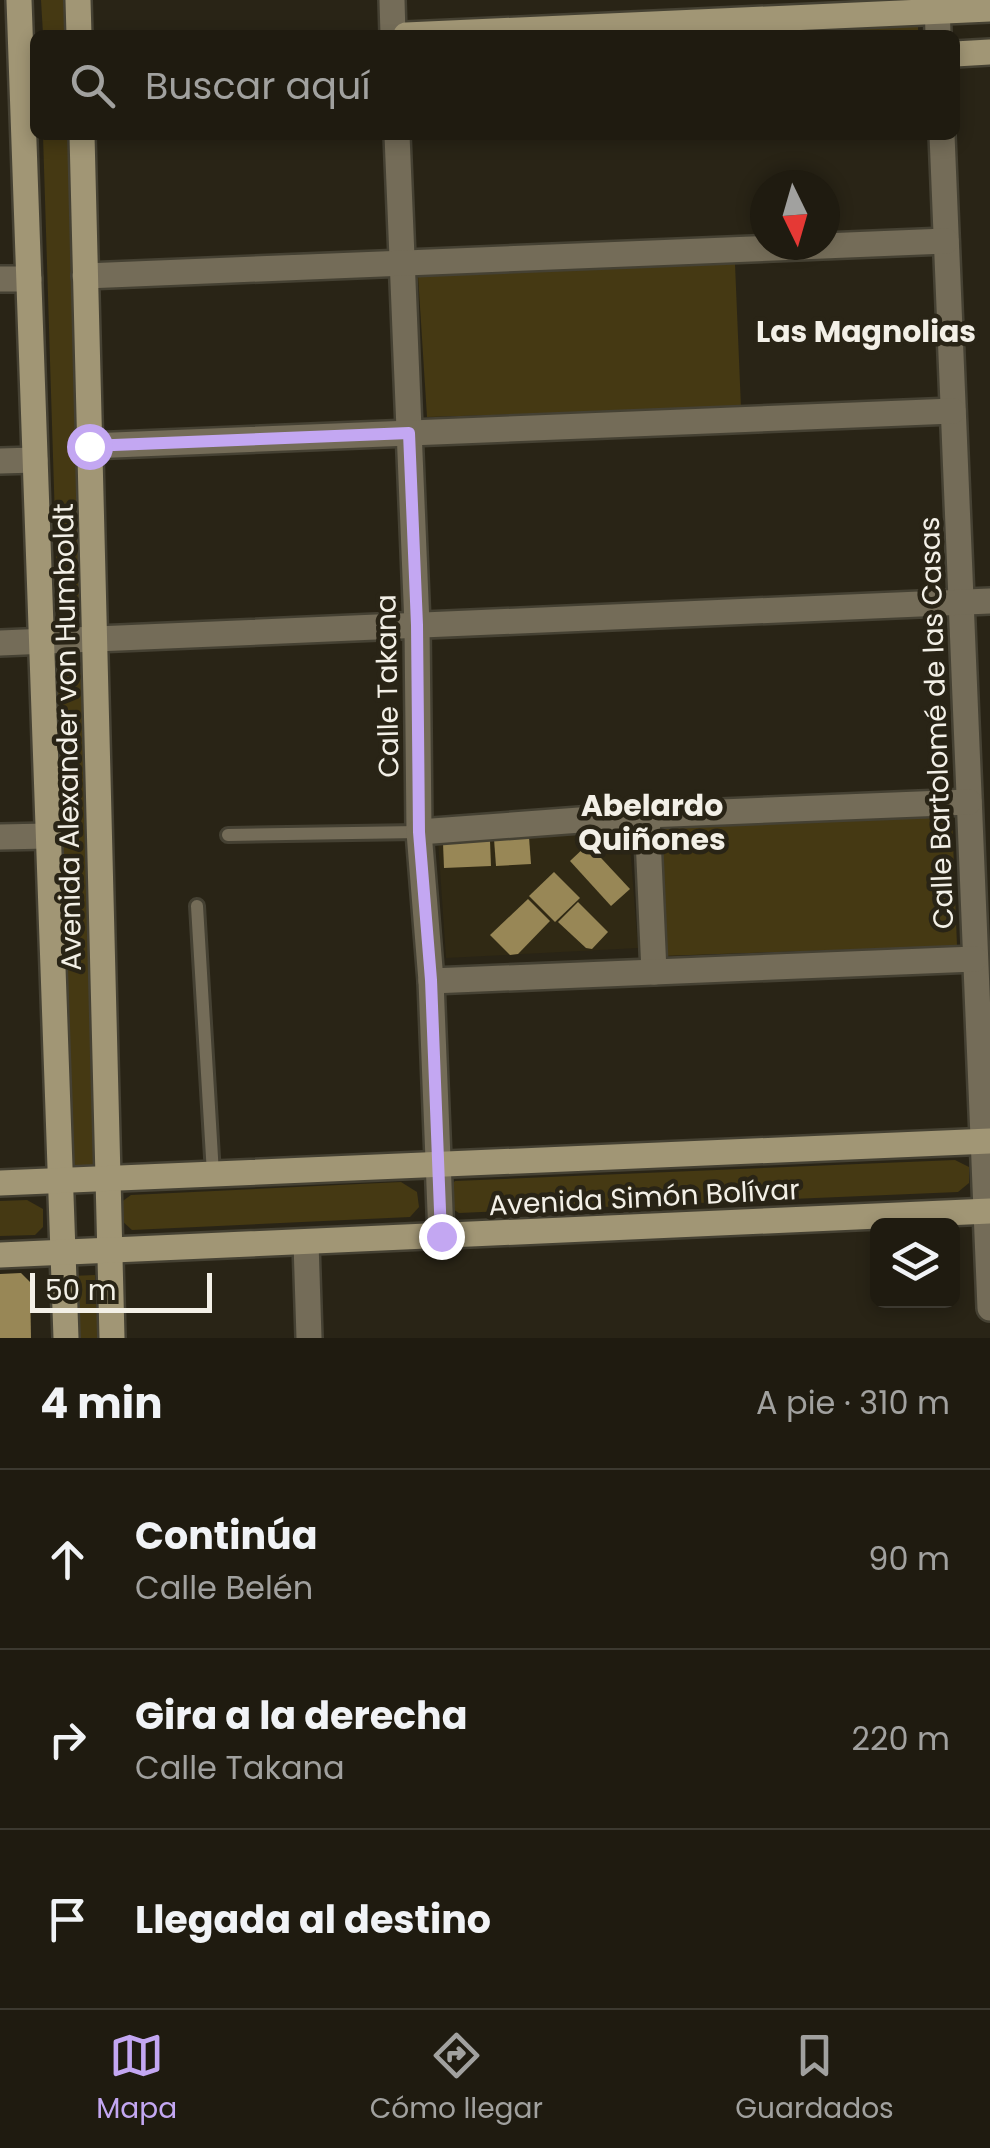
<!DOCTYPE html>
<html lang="es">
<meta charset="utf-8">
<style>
body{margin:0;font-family:Poppins,sans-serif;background:#2c281e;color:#f1f3f6}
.controls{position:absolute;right:30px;bottom:30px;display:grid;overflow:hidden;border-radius:15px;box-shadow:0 5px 15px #0003}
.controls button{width:90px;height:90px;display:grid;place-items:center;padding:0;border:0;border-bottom:2px solid #3c3930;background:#1f1b10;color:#f1f3f6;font:50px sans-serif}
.compass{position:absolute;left:750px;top:170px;width:90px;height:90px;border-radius:50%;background:#1f1b10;box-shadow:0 5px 15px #0003;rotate:175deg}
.scale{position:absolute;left:30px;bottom:25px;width:182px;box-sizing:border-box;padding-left:10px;border:5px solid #f3f0e7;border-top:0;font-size:28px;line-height:35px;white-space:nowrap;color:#f3f0e7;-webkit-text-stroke:8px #292416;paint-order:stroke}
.stop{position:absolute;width:30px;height:30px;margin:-22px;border:8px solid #c3a7f2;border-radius:50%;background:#fff}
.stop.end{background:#c3a7f2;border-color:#fff;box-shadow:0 2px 10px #0008}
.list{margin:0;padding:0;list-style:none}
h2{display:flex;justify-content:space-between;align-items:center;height:130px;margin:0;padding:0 40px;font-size:42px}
h2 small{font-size:32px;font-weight:400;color:#a1a19f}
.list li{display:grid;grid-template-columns:65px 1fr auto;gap:30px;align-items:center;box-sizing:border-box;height:180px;padding:0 40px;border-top:2px solid #3c3930}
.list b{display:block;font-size:38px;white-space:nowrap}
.list p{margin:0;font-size:32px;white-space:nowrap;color:#a1a19f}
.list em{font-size:32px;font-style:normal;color:#a1a19f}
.icon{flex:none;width:55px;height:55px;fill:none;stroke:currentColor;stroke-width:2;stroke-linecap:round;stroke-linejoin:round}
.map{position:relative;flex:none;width:990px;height:1338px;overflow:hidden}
.search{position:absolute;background:#1f1b10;box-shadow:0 5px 15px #0003;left:30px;right:30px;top:30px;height:110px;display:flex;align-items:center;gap:25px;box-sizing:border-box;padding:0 35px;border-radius:15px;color:#a1a19f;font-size:38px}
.sheet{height:670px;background:#1f1b10}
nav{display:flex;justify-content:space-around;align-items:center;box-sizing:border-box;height:140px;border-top:2px solid #3c3930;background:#1f1b10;font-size:28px;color:#a1a19f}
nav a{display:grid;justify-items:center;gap:5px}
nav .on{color:#c3a7f2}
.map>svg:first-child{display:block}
.built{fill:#302914}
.green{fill:#453913}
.building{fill:#988756}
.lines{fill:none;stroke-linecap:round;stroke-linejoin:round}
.lane-casing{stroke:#454133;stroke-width:18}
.street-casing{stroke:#454133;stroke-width:30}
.secondary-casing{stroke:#454133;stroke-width:30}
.lane{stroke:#746c58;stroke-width:12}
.street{stroke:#746c58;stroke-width:25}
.secondary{stroke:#a19675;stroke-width:25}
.route{stroke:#c3a7f2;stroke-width:12}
.labels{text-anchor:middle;stroke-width:9;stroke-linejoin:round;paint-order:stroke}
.street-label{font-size:28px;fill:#f3f0e7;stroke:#292416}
.neighbourhood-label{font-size:30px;font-weight:bold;fill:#f3f0e7;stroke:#292416}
</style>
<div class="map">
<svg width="990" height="1338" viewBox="0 0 990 1338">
<rect width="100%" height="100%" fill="#292416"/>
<polygon class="built" points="629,832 638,948 446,958 438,840"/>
<g class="green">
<polygon points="41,0 64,0 65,34 43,34"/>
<polygon points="918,22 918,35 685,35"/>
<polygon points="43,135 69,135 81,616 58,617"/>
<polygon points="735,264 741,408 427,417 418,275"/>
<polygon points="57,672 85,673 95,1172 70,1170"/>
<polygon points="952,815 957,946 661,956 655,829"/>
<polygon points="955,1160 969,1167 969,1183 958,1192 459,1213 446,1205 446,1190 455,1181"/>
<polygon points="401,1182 417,1192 419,1207 410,1217 132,1230 121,1220 120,1203 131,1195"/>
<polygon points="27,1200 43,1209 43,1227 35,1235 0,1236 0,1201"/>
<polygon points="95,1275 98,1338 74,1338 71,1276"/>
</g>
<g class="building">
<polygon points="529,837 531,864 496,866 494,839"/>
<polygon points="490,841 491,866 444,868 443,843"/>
<polygon points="588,844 630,889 611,906 570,861"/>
<polygon points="554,872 580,898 555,922 529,896"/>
<polygon points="528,899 550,921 518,954 510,955 490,935"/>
<polygon points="578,902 608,932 592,949 586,948 558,922"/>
<polygon points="21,1273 30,1282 31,1338 0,1338 0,1274"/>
</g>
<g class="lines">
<g class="lane-casing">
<g id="lane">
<polyline points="228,835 419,832"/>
<polyline points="197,906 213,1174"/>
</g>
</g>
<g class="street-casing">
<g id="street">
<polyline points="392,0 393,35"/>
<polyline points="937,0 938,35"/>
<polyline points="397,135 417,625 419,832 431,981 441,1236"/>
<polyline points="942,135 990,1308"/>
<polyline points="85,276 946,241"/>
<polyline points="0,279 29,279"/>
<polyline points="89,446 953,411"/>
<polyline points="0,461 35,460"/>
<polyline points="0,643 990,601"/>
<polyline points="647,815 654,972"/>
<polyline points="419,832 647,815 969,802"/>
<polyline points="0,837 48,836"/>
<polyline points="431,981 975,959"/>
<polyline points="306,1242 309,1338"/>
</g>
</g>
<g class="secondary-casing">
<g id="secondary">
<polyline points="19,0 66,1338"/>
<polyline points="78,0 79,35"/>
<polyline points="406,35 990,9"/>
<polyline points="955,54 990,52"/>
<polyline points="82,135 112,1338"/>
<polyline points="0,1183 990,1141"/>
<polyline points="0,1255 990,1211"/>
</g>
</g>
<use href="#lane" class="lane"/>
<use href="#street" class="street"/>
<use href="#secondary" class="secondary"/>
</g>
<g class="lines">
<polyline class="route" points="89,446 409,433 417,625 419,832 431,980 441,1236"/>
</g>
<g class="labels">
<g class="street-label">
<text transform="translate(387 686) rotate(-91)" y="10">Calle Takana</text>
<text transform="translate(936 723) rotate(-92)" y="10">Calle Bartolomé de las Casas</text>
<text transform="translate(67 737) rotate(-91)" y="10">Avenida Alexander von Humboldt</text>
<text transform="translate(644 1197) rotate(-3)" y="10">Avenida Simón Bolívar</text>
</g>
<g class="neighbourhood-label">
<text x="866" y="342">Las Magnolias</text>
<text x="652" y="816">Abelardo<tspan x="652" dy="34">Quiñones</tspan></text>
</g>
</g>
</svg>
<div class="controls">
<button><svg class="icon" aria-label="layers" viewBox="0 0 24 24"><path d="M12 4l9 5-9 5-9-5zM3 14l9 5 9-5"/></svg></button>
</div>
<svg class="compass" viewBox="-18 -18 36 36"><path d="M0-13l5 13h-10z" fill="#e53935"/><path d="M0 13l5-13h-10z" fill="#a1a19f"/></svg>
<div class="scale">50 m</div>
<div class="stop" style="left:89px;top:446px"></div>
<div class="stop end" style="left:441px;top:1236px"></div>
<div class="search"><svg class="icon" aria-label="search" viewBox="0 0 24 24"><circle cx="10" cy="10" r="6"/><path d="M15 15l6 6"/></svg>Buscar aquí</div>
</div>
<section class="sheet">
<h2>4 min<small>A pie · 310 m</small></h2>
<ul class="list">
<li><svg class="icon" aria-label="ahead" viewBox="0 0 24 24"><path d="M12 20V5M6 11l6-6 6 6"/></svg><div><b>Continúa</b><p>Calle Belén</p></div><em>90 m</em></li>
<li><svg class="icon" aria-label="right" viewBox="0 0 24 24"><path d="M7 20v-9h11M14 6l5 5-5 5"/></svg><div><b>Gira a la derecha</b><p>Calle Takana</p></div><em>220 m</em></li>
<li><svg class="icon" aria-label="arrive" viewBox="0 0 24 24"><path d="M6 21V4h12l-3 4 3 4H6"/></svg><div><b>Llegada al destino</b></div></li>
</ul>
</section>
<nav>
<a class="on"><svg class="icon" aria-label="map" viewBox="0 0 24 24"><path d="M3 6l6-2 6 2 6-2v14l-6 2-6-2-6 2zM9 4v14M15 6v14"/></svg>Mapa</a>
<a><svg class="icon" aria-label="directions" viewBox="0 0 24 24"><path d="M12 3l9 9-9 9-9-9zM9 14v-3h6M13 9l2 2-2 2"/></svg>Cómo llegar</a>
<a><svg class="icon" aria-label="saved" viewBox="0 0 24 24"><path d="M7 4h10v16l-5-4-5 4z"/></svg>Guardados</a>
</nav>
